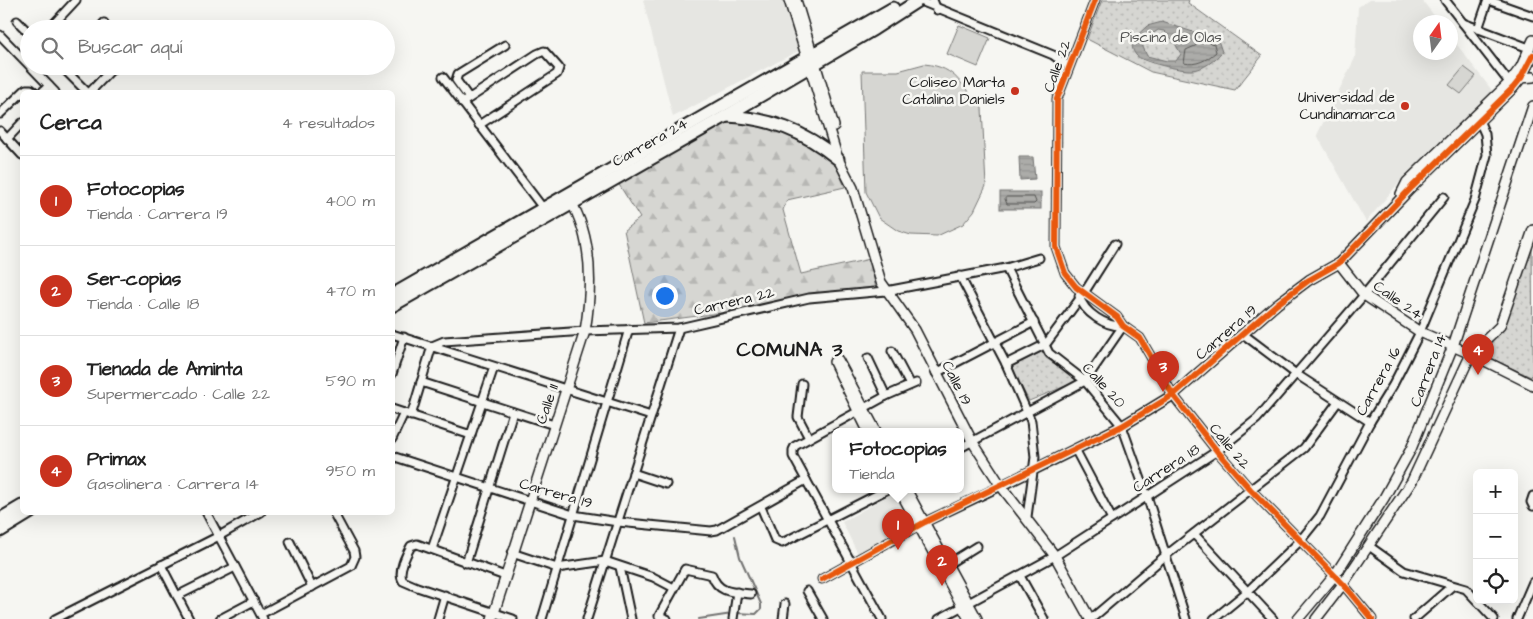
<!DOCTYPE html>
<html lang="es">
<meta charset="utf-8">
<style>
body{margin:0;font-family:"Architects Daughter",sans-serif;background:#f2f2f2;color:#222}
.controls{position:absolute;right:15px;bottom:15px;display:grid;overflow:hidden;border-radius:8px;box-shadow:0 5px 20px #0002}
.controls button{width:45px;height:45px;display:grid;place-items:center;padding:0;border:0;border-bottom:1px solid #e0e0e0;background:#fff;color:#222;font:25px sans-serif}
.compass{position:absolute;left:1413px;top:15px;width:45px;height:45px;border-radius:50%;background:#fff;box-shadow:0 5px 20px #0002;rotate:14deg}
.you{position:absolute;left:664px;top:295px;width:18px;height:18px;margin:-12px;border:4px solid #fff;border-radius:50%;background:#1a73e8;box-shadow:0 0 0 8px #1a73e833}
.badge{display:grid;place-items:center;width:32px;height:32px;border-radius:50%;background:#c8321e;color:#fff;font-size:16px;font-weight:700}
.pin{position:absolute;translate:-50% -41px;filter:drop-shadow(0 1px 2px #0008)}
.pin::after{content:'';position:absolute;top:26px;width:18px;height:15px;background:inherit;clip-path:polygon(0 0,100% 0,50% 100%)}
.popup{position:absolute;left:832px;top:428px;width:132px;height:65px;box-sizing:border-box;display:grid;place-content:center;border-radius:8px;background:#fff;filter:drop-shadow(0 1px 4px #0005);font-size:16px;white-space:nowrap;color:#767676}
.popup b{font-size:19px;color:#222}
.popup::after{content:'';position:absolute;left:50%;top:100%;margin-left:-10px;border:10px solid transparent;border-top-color:#fff}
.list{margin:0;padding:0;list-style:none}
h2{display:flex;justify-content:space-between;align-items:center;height:65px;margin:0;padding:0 20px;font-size:21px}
h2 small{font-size:16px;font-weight:400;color:#767676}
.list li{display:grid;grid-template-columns:32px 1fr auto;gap:15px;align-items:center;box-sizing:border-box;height:90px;padding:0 20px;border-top:1px solid #e0e0e0}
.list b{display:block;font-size:19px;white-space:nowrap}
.list p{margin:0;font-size:16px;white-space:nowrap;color:#767676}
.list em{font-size:16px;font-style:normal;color:#767676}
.icon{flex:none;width:28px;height:28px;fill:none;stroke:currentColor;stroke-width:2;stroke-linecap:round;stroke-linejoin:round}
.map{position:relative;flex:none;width:1533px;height:619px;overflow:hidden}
.search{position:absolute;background:#fff;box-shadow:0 5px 20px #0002;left:20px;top:20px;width:375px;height:55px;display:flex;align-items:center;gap:12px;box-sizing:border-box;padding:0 18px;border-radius:28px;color:#767676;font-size:19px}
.panel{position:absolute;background:#fff;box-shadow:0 5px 20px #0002;left:20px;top:90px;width:375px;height:425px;border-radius:8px}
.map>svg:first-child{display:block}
.built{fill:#e6e6e2}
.grass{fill:url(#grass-dots);stroke:#797977}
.forest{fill:url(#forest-firs);stroke:#797977}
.garden{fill:#d6d6d2;stroke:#797977}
.water{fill:url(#water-rules);stroke:#727271;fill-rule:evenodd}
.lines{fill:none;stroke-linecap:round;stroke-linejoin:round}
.shore{stroke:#565654;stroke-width:1}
.stream{stroke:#727271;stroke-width:2}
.minor-casing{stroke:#1c1c1c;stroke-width:11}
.tertiary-casing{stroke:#1c1c1c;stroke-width:12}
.primary-casing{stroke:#1c1c1c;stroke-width:15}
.minor{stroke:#f6f6f2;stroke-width:7}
.tertiary{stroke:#f6f6f2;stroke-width:9}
.primary{stroke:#f6f6f2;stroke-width:11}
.cycleway-casing{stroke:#f6f6f2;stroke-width:9}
.cycleway{stroke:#e8590c;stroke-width:6}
.poi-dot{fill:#c8321e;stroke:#f6f6f2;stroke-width:2}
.labels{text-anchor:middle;stroke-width:5;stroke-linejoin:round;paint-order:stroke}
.park-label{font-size:15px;fill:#545453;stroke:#f6f6f2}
.street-label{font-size:15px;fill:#1c1c1c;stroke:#f6f6f2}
.poi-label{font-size:15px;fill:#1c1c1c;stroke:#f6f6f2;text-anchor:end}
.district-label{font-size:20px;font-weight:bold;letter-spacing:1px;fill:#1c1c1c;stroke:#f6f6f2}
</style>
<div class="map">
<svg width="1533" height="619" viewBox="0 0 1533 619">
<defs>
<pattern id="grass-dots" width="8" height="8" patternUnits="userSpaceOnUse" patternTransform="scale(1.25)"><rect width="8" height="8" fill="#d6d6d2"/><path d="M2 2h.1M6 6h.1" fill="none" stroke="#b7b7b4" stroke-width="1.8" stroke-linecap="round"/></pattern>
<pattern id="forest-firs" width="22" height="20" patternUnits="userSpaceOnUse" patternTransform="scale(1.25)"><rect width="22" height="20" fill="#d6d6d2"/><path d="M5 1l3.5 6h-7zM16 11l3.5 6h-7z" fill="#b7b7b4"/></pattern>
<pattern id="water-rules" width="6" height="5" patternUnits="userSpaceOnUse" patternTransform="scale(1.25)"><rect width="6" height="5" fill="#acaca9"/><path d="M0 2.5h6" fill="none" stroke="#939391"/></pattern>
</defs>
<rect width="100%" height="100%" fill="#f6f6f2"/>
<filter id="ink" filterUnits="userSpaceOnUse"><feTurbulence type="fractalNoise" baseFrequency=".02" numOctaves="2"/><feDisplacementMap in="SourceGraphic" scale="10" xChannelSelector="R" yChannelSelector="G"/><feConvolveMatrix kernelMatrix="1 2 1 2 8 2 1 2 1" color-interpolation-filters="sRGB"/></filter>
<g filter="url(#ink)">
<g class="built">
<polygon points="643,0 784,0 800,50 673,117"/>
<polygon points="1369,0 1422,0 1439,22 1420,22 1420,52 1450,52 1451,37 1494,93 1407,173 1366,222 1317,135 1355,58 1358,7"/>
<polygon points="896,491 913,522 858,554 842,522"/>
</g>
<g class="grass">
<polygon points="1102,0 1189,0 1188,3 1262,56 1235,90 1151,72 1087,39"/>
<polygon points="1532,245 1533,372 1531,377 1480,353 1481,347 1506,323"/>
<polygon points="1045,350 1046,358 1080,380 1029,401 1011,367"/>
</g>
<polygon class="forest" points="728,121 757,122 820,148 837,168 845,187 787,200 783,210 801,274 870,259 876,289 751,309 644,323 624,230 640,218 618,183"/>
<g class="garden">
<polygon points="959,25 990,38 978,67 947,54"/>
<path d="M924,64C958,67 961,87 982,108L986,186L974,211L963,224L937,236L911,235L898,231L879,218L866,192L862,71H898Z"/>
<polygon points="1464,67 1476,76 1461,94 1449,85"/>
</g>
<g class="water">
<path d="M1162,22L1218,40L1222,52C1215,60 1203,70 1192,70C1182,71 1141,62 1136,55C1132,50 1132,46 1132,40L1147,26ZM1158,30L1164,31L1173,40L1181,54L1176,61H1167L1147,56L1143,47V41Z"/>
<polygon points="1019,157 1033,157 1035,179 1020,180"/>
<rect x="1000" y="192" width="41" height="17"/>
</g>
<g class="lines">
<g class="shore">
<path d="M1200,40L1214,44L1216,52C1207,60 1196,66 1184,63L1186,50L1195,46Z"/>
<polygon points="1007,197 1034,197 1036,202 1034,204 1007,204 1005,199"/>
</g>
<g class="stream">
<polyline points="735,536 740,557 761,604 761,609 756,614 736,613"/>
<polyline points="699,619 732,614"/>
</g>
<g class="minor-casing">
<g id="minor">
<polyline points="918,0 1053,55 1068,66"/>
<polyline points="933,0 937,10"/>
<polyline points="1095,0 1057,99 1056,247 1065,273 1076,287 1117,317 1123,326 1140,338 1173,395 1217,451 1250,489 1343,584 1372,619"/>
<polyline points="1445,0 1512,86"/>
<polyline points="1488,0 1533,16"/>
<polyline points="17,21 29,33"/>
<polyline points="1463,23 1529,48"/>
<polyline points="49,29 76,0"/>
<polyline points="99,29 104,23"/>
<polyline points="1478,29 1488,0"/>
<polyline points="0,35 29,65"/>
<polyline points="30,66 55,92"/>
<polyline points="61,66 87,92"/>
<polyline points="443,77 543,208 547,209"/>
<polyline points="42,92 49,86"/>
<polyline points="90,92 115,66"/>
<polyline points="469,98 456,80 458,74 505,45"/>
<polyline points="462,103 537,54 544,51 559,68 557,74 479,125"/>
<polyline points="0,114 26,89 31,89 35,92"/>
<polyline points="0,131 22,155"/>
<polyline points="7,139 22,123"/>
<polyline points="1006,268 1049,353 1085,381 1122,426 1147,496 1186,619"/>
<polyline points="960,276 1006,364 1031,421 1035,457 1027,517"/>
<path d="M1079,296C1084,313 1106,327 1123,326"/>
<polyline points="392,334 651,416"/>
<polyline points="1243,334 1296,374 1370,422"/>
<polyline points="892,351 910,385"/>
<polyline points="868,358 886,396"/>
<polyline points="1006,364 1046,344 1084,293 1115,244"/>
<polyline points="936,373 1034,322"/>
<polyline points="392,374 404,337"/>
<polyline points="421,382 554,425"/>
<polyline points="802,384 798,417 809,438"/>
<polyline points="392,409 471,435"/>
<polyline points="411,416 432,346 444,341 585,331 679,328 809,298 886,291 1006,268 1039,258"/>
<polyline points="392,439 404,413"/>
<polyline points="960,448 1085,381 1123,326"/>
<polyline points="1075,449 1112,519"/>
<polyline points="392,456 573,515 618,522 711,531 717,530 806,480"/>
<polyline points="633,473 666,484"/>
<polyline points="1533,496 1531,502 1533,506"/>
<polyline points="761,507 775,540 782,543 888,489"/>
<polyline points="206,512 263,619"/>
<polyline points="1194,534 1273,619"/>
<polyline points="290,542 312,587"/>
<polyline points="1369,546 1404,571 1466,589 1494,619"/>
<polyline points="432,549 494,367"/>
<polyline points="512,553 557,568 605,561 653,577 674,588"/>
<polyline points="466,563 513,412"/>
<polyline points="948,564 977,546"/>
<polyline points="161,565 189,619"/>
<polyline points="620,567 631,619"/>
<path d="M505,576L417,544L411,546C406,555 397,572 403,581L417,587L513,619"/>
<polyline points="1020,576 1044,619"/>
<polyline points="822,579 925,522 1001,486"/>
<polyline points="807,591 823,619"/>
<polyline points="177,596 235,567"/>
<polyline points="261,614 351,566 355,557 354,551 333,512"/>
<polyline points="55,619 219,536 261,512"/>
<polyline points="220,619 254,601"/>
<polyline points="438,619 445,595"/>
<polyline points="542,619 629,329"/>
<polyline points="587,619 679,328"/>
<path d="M667,619L659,616L685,569L712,575C718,594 735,592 751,594"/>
<polyline points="733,619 737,592"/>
<polyline points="783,619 785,604"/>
<polyline points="882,619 793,456 793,450 795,446 886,396 916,383"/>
<polyline points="939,619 1055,556 1217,451 1257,419 1364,295 1444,197"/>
<polyline points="1091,619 1165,556 1304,448 1337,403"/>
<polyline points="1214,619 1248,591 1300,541 1320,516 1370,422 1393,385 1420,332 1475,200 1487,155 1485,134 1478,118"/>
<polyline points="1414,619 1452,586"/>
<polyline points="1517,619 1533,582"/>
</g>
</g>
<g class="tertiary-casing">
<g id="tertiary">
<polyline points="789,0 838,159 853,188 881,282 915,330 972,441 1001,486 1055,556 1090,619"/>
<polyline points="796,0 834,126"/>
<polyline points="1521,78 1533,77"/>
<polyline points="1401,194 1407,182 1509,83 1521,67 1533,40"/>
<polyline points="1339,263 1364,295 1420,332 1471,354 1533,385"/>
<polyline points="868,431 834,362 838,360 876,431"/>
<polyline points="1001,486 1122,426 1173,395 1277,304 1309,280 1339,263 1412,187 1513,88 1521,78 1533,55"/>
<polyline points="899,489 969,619"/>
<polyline points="906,489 977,619"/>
<path d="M492,619L585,331C592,289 593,238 570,200"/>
<polyline points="1298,619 1335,575 1384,498 1411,449 1453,346 1533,106"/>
<polyline points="1316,619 1343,584 1412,481 1471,354 1500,326 1533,230"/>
</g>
</g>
<g class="primary-casing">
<g id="primary">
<path d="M726,116C770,118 804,131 838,159"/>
<polyline points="392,295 893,8"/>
<polyline points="392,306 726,116 874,29 919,0"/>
<polyline points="0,519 22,506"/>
<polyline points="0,531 31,512"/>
</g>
</g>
<use href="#minor" class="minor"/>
<use href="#tertiary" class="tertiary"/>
<use href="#primary" class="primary"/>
<g class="cycleway-casing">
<g id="cycleway">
<polyline points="1095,0 1057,99 1056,247 1065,273 1076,287 1117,317 1123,326 1140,338 1173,395 1217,451 1250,489 1343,584 1372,619"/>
<polyline points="822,579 925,522 1122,426 1173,395 1277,304 1309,280 1339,263 1412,187 1513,88 1521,78 1533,55"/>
</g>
</g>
<use href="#cycleway" class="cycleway"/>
</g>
</g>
<g class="poi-dot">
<circle cx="1015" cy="91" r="5"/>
<circle cx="1405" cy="106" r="5"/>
</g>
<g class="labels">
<g class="park-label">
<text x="1171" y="42">Piscina de Olas</text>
</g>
<g class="street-label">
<text transform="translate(1057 66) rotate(-70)" y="5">Calle 22</text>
<text transform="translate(650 142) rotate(-29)" y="5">Carrera 24</text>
<text transform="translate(1398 300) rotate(35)" y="5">Calle 24</text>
<text transform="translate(734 301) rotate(-13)" y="5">Carrera 22</text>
<text transform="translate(1226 332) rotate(-41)" y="5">Carrera 19</text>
<text transform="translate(1428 370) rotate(-69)" y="5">Carrera 14</text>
<text transform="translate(1378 381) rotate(-61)" y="5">Carrera 16</text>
<text transform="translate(957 383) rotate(63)" y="5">Calle 19</text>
<text transform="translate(1104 385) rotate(47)" y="5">Calle 20</text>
<text transform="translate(547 404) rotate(-71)" y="5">Calle 11</text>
<text transform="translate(1230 446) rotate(50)" y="5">Calle 22</text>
<text transform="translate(1166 468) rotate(-33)" y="5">Carrera 18</text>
<text transform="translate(556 493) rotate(16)" y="5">Carrera 19</text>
</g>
<g class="poi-label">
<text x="1005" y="87">Coliseo Marta<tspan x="1005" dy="17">Catalina Daniels</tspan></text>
<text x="1395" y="102">Universidad de<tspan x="1395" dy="17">Cundinamarca</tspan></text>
</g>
<g class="district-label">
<text x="790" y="356">COMUNA 3</text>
</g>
</g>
</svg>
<div class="controls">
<button>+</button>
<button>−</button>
<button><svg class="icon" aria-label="locate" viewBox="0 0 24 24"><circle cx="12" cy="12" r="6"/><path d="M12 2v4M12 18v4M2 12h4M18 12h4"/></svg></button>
</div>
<svg class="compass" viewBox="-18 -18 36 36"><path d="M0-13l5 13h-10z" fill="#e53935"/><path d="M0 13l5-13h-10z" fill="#767676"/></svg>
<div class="you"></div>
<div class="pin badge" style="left:898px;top:550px">1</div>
<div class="popup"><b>Fotocopias</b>Tienda</div>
<div class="pin badge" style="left:942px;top:586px">2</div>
<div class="pin badge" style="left:1163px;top:392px">3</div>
<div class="pin badge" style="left:1478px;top:375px">4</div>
<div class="search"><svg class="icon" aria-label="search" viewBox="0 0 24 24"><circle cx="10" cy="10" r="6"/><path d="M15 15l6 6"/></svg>Buscar aquí</div>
<section class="panel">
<h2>Cerca<small>4 resultados</small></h2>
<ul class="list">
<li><span class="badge">1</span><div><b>Fotocopias</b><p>Tienda · Carrera 19</p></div><em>400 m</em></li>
<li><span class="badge">2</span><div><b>Ser-copias</b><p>Tienda · Calle 18</p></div><em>470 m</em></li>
<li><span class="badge">3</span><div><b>Tienada de Aminta</b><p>Supermercado · Calle 22</p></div><em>590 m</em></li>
<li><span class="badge">4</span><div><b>Primax</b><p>Gasolinera · Carrera 14</p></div><em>950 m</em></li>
</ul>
</section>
</div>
